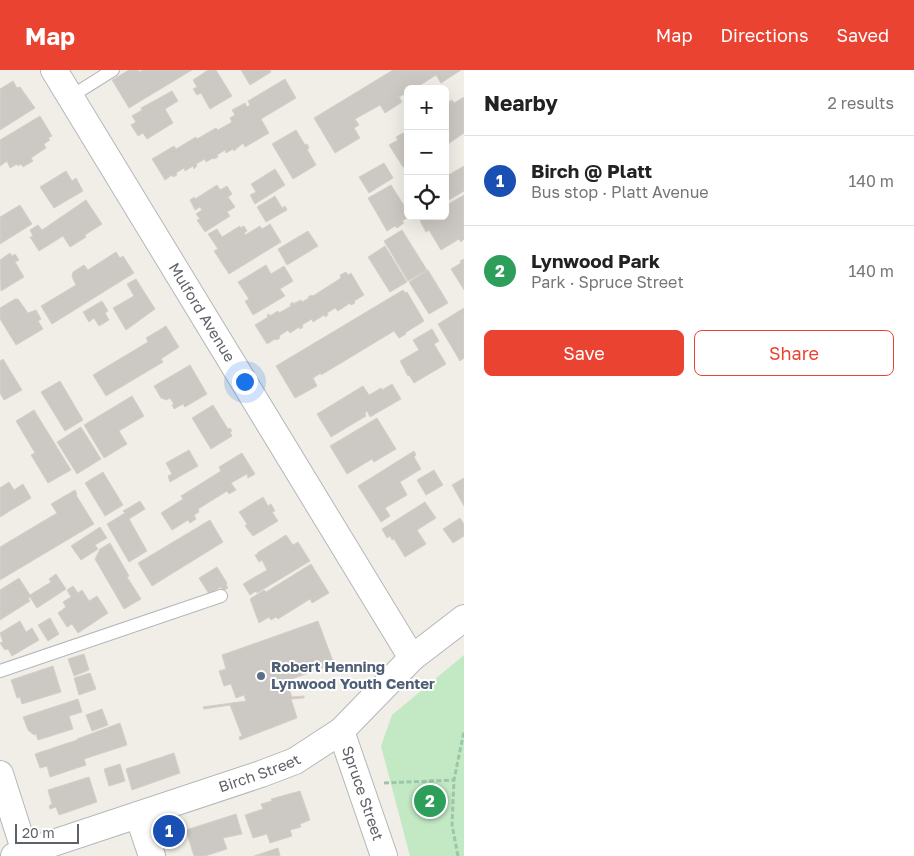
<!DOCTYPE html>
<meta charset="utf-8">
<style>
body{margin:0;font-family:"Golos Text",sans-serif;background:#f2f2f2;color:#222}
.controls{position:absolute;right:15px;top:15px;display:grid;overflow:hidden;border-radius:8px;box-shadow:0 5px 20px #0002}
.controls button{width:45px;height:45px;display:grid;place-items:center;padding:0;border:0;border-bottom:1px solid #e0e0e0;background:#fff;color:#222;font:25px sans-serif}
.scale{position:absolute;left:15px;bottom:12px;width:64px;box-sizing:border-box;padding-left:5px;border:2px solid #5e6267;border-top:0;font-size:14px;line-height:18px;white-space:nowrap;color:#5e6267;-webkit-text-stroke:4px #fff;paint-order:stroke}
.you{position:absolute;left:244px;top:311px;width:18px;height:18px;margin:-12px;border:4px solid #fff;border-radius:50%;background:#1a73e8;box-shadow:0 0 0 8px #1a73e833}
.badge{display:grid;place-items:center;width:32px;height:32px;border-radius:50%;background:#eb4332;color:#fff;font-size:16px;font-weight:700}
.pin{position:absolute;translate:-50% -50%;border:2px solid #fff;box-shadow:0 1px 5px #0006}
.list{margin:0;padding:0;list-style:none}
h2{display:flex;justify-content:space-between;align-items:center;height:65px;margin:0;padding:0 20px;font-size:21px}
h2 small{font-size:16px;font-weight:400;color:#767676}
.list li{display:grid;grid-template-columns:32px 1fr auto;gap:15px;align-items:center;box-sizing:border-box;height:90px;padding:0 20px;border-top:1px solid #e0e0e0}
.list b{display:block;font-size:19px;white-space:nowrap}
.list p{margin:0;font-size:16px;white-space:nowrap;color:#767676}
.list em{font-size:16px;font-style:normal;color:#767676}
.actions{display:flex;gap:10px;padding:15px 20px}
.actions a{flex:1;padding:11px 0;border:1px solid #eb4332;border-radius:8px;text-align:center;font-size:18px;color:#eb4332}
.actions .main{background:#eb4332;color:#fff}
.icon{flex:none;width:28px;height:28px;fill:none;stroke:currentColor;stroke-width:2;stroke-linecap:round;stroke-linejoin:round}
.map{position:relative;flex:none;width:464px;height:786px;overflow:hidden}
header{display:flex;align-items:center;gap:30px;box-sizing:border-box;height:70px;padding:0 25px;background:#eb4332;color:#fff}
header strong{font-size:24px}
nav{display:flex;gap:28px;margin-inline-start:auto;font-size:18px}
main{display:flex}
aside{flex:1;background:#fff}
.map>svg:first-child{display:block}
.green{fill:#c3e8c4}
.building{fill:#ccc9c4;stroke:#d5d0c5}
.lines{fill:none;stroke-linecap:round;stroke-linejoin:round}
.lane-casing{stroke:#b4b7bb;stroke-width:14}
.street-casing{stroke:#b4b7bb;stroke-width:28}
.path{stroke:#9ac7a8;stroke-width:3;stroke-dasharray:5 2.5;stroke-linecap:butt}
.lane{stroke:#fff;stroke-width:12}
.street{stroke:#fff;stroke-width:26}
.service-dot{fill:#5c6f8a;stroke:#fff;stroke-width:2}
.labels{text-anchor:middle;stroke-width:4;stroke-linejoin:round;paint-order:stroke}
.street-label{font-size:15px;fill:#5e6267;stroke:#fff}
.service-label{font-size:15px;font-weight:bold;fill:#4e5e75;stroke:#fff;text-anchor:start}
</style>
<header>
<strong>Map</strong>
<nav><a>Map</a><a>Directions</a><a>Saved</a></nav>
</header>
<main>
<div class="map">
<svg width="464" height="786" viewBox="0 0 464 786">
<rect width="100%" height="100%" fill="#f0eee7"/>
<polygon class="green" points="464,585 464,786 410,786 381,676 392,645"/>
<g class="building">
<polygon points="129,0 138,0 139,2 143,0 192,0 129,38 112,10"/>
<polygon points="208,0 216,0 232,26 210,39 201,23 197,25 193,19 197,17 193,10"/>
<polygon points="241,0 270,0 271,2 250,15"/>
<polygon points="393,0 461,0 441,13 436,5 414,19 408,19 408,22 399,27 402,32 385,43 380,35 355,49 359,55 354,58 360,68 335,83 314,48"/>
<polygon points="285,9 296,28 261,49 269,63 245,77 243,73 234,81 233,79 226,83 225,80 217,85 218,87 214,89 213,88 206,92 205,89 196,94 197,96 194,99 193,96 185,101 184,98 176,103 177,105 173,107 172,105 165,110 152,89 174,76 176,79 196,67 197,69 216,58 218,60 232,52 230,48 235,45 232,40 245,33 247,37 250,35 248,31"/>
<polygon points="13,11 17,18 20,17 35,38 0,60 0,19"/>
<polygon points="172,21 178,31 165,39 173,53 147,69 143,63 138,66 131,55 136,52 132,46 142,40 141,38"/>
<polygon points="464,27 464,63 445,76 445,34 452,30 454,33"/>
<polygon points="40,46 52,66 48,68 50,70 44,74 46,78 31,88 33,91 23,97 21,94 18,96 17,94 10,98 7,91 0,96 0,70"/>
<polygon points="296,60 305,75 307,74 309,78 307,79 316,95 293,109 272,74"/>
<polygon points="403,63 405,66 408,64 408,95 403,97 389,75 398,70 396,67"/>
<polygon points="384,93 393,108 369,123 359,107"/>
<polygon points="464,96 464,121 449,130 445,124 445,107"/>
<polygon points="275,99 285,115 255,134 250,125 256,122 251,114"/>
<polygon points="66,101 72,111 76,108 83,121 54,138 40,117"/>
<polygon points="217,115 220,120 227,116 232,124 228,127 235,137 227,142 230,146 205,162 197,150 200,149 196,144 202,140 200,137 195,140 190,130 194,127 195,129"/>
<polygon points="391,115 408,142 408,146 410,146 402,151 404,153 397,158 395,156 387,161 368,128"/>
<polygon points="464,125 464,169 461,172 459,169 441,180 429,160 426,162 420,151 429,146 445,146 445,136"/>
<polygon points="275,126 282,138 285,136 287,140 266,152 257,137"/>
<polygon points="86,130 102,154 85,165 86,167 70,177 63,166 39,181 30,167 33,166 30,160 38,155 42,160"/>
<polygon points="20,135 32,154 0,174 0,147"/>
<polygon points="270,154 281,172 229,204 214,181 218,179 208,164 217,159 222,167 240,156 240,158 244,156 247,161 244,163 245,165 260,156 262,159"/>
<polygon points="402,160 427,200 408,211 384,171"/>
<polygon points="308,161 318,176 287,195 278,179"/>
<polygon points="385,176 407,212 390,222 368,187"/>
<polygon points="116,182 120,188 123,186 134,203 52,254 41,236 76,215 72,207 73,202 84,195 88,200"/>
<polygon points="10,183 12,186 15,184 19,190 15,192 24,207 1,221 0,190"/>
<polygon points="464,189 464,220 451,199 461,193 460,191"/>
<polygon points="266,195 271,204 284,196 293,211 280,219 285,226 253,245 245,231 249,229 238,212"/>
<polygon points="428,200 448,233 429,244 409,212"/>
<polygon points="346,202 348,205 351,203 364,225 354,231 355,233 351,235 350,233 338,241 335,238 327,243 328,245 325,247 324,245 313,252 312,249 302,255 303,257 300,259 299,257 290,263 288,260 279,266 280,268 276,270 275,269 267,274 255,255 268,247 267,245 269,244 270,246 278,241 279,243 291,236 290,234 293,232 293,234 301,230 302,232 309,228 308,227 312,225 313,226 341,208 340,205"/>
<polygon points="136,209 155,239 126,260 113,238 134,226 127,214"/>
<polygon points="403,220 405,223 407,222 424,251 405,263 406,264 399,268 394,261 321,305 321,303 313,308 317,316 295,328 276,296"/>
<polygon points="15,229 18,229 28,243 36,240 41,249 38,251 43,259 16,275 0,249 0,238"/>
<polygon points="102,231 108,241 105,243 109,250 99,256 94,248 89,252 83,242"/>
<polygon points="464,238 464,288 460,291 438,254"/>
<polygon points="166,256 179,277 161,289 163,292 106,326 93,305 148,272 146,268"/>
<polygon points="432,259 439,271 434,274 446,294 414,313 409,305 408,306 400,291 419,280 413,270"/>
<polygon points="3,289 22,320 4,330 0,323 0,291"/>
<polygon points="190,295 207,324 185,337 183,334 174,339 172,335 174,334 170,328 167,330 161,328 154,316"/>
<polygon points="60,311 83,350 65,361 41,322"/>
<polygon points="392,314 401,329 370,347 367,341 365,343 366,346 331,367 317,344 363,316 369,325 381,318 382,320"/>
<polygon points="132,326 144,346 119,361 127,374 104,388 84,355"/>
<polygon points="213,335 228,359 230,358 232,361 230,362 232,366 211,379 192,348"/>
<polygon points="34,340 71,400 48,413 31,385 35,383 16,351"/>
<polygon points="377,348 396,379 374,392 372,389 347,404 330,376"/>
<polygon points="81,357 101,389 77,404 57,372"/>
<polygon points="189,380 198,396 170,412 168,406 172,404 166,393"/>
<polygon points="414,381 416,385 414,387 421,399 400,412 407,425 385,438 390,446 381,452 358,416"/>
<polygon points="242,383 255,404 248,408 247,404 231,413 236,420 229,424 227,421 198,439 199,442 194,445 196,449 190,453 188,450 172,460 161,443 183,429 181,426 221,401 219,397"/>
<polygon points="434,400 443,415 426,425 417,410"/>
<polygon points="103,402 123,435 105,446 85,413"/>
<polygon points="464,408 464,436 452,415"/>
<polygon points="9,412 14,420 23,414 31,428 0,447 0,418"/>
<polygon points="75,420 77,424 76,425 94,454 0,510 0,477 57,443 51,434"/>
<polygon points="263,427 268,436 271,434 275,441 272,442 278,451 253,466 245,456 247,454 239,442"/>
<polygon points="140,431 145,439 129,449 147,481 129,492 107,454 125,443 123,441"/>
<polygon points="425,432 436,448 417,460 426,474 405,487 394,469 392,470 390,466 387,468 382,459"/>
<polygon points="460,448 464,454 464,466 453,473 443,459"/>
<polygon points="210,450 223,472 152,516 138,493"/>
<polygon points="100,457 107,468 95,475 98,479 81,490 71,476"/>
<polygon points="286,465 293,475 298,472 310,491 257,523 256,521 250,525 243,514 267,500 262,490 259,492 255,485 258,484 257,483"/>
<polygon points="110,473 129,506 127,507 141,529 124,539 95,489 100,479"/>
<polygon points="311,494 329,523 312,533 310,529 278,549 276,547 271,550 269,547 259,553 250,529 264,520 266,522"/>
<polygon points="217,497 227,513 226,514 228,518 223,521 221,517 209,524 199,508"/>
<polygon points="56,504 66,519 37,538 30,527 28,528 30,531 0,550 0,520 19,508 30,525 51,512 49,509"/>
<polygon points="73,516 78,523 82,520 89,531 97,526 108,543 78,563 72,554 67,557 58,543 66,537 63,532 71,527 67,520"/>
<polygon points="50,548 59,564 48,571 38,555"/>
<polygon points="20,551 26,562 32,558 39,570 12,586 8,579 5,580 0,573 3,572 0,563"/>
<polygon points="318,551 334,594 286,611 292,627 304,626 304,628 291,629 297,648 240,670 239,667 242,666 230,635 204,639 203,637 246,631 244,625 236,628 231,614 224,616 219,601 226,599 222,585"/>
<polygon points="84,584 89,600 74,606 68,589"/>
<polygon points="53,596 61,622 22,634 20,627 17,628 11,610"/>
<polygon points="90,603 96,619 79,625 74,608"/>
<polygon points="78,629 82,642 69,646 73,659 38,670 36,664 34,665 28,660 23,647"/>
<polygon points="102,639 108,655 92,661 86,645"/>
<polygon points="120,653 127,675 84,689 86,695 50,707 47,696 40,698 35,684 77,670 77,669"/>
<polygon points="174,683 180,703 132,720 126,699"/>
<polygon points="120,694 125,711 109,716 104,699"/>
<polygon points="89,707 97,732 59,745 56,737 50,739 49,736 52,734 48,720"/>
<polygon points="300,721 310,750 300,754 301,757 290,760 292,766 270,773 267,764 253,768 245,745 263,739 261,734 272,731 271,729"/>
<polygon points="236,744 242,764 223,768 227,779 205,786 194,786 186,760"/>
<polygon points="278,778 280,786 254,786"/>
</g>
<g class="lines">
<g class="lane-casing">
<g id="lane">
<polyline points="70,27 113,0"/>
<polyline points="0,601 221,526"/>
</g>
</g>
<g class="street-casing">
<g id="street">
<path id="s1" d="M54,0L412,588"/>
<path id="s2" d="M341,661L384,786"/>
<polyline points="0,704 25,782"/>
<polyline points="138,745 152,786"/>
<path id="s3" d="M14,786L261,704L295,691L341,661L412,588L464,548"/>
</g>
</g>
<g class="path">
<polyline points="384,713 454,710"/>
<polyline points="458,786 452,755 454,710 464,661"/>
</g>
<use href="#lane" class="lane"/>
<use href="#street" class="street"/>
</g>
<circle class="service-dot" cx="261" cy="606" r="5"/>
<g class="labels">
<g class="street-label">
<text dy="5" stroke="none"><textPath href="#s1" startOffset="284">Mulford Avenue</textPath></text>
<text dy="5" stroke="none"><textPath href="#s3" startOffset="259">Birch Street</textPath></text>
<text dy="5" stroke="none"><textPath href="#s2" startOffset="66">Spruce Street</textPath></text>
</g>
<g class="service-label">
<text x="271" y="602">Robert Henning<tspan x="271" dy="17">Lynwood Youth Center</tspan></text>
</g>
</g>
</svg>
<div class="controls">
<button>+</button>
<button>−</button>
<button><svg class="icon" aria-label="locate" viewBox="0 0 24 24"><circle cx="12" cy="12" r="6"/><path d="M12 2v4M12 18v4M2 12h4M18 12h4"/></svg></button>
</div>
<div class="scale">20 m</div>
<div class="you"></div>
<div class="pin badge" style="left:169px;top:761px;background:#1a4fb4">1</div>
<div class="pin badge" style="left:430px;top:731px;background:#2e9e5b">2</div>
</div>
<aside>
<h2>Nearby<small>2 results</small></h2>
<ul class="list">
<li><span class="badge" style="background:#1a4fb4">1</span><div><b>Birch @ Platt</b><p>Bus stop · Platt Avenue</p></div><em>140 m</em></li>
<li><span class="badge" style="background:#2e9e5b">2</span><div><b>Lynwood Park</b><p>Park · Spruce Street</p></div><em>140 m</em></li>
</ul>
<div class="actions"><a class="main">Save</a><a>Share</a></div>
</aside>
</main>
